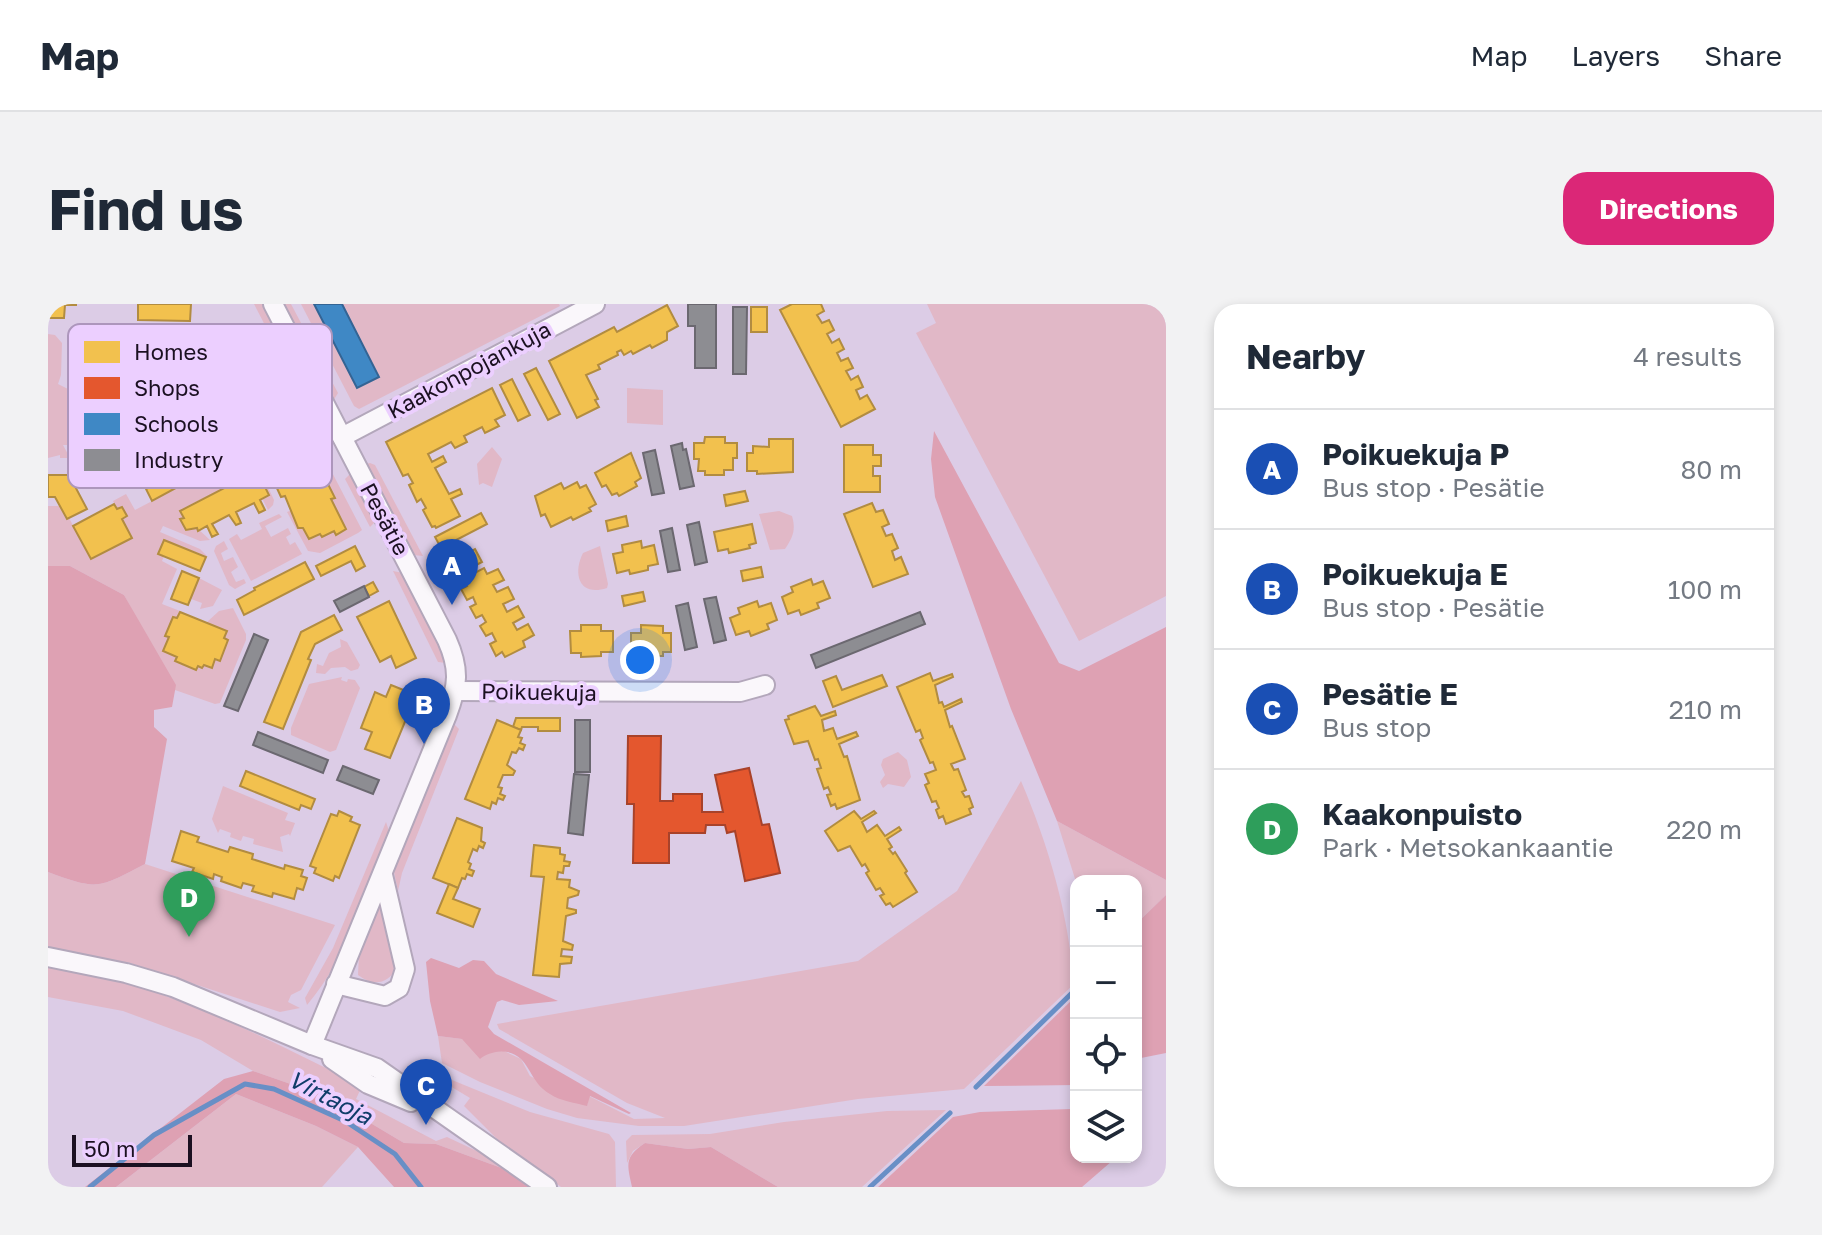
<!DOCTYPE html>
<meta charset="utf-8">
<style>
body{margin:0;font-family:"Golos Text",sans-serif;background:#f2f2f3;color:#1f2937}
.controls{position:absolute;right:24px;bottom:24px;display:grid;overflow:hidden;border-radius:16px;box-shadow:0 4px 12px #0003}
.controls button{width:72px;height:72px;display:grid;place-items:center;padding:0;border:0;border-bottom:2px solid #e0e1e3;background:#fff;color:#1f2937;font:40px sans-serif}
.scale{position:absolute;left:24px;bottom:20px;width:120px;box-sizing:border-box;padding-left:8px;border:4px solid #1b1021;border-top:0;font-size:22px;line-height:28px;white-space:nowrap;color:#1b1021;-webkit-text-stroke:6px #eccfff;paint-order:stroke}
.you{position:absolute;left:592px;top:356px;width:28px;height:28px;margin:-20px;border:6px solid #fff;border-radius:50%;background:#1a73e8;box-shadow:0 0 0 12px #1a73e833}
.badge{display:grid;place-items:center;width:52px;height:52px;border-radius:50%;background:#db2777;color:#fff;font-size:26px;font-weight:700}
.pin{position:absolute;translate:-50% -66px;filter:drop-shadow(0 2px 4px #0008)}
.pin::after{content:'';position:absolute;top:42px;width:28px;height:24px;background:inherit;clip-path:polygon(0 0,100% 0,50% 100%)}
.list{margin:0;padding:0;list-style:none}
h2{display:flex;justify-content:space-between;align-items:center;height:104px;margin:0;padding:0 32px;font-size:34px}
h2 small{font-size:26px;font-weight:400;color:#747a83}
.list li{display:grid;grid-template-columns:52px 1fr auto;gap:24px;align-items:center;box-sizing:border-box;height:120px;padding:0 32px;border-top:2px solid #e0e1e3}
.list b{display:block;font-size:30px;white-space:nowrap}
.list p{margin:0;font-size:26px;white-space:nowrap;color:#747a83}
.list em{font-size:26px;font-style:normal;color:#747a83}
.icon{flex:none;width:44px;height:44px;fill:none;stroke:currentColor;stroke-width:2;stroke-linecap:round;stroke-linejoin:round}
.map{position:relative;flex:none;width:1118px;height:883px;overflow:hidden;border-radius:24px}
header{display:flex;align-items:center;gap:48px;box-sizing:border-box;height:112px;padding:0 40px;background:#fff;border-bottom:2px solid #e0e1e3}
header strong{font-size:38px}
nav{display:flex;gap:44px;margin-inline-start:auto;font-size:28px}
.intro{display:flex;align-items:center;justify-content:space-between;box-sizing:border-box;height:192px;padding:0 48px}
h1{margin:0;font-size:56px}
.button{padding:20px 36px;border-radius:24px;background:#db2777;color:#fff;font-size:28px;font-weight:700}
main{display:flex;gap:48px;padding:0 48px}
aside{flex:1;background:#fff;border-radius:24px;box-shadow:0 4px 12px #0003}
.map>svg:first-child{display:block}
.green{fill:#e1b8c7}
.forest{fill:#dea1b3}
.homes{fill:#f2c14e;stroke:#b28c40;stroke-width:2}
.shops{fill:#e4572e;stroke:#a8422a;stroke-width:2}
.schools{fill:#3f88c5;stroke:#346494;stroke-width:2}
.industry{fill:#8d8d92;stroke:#6b6870;stroke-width:2}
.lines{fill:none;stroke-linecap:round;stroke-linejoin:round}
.stream{stroke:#688fc6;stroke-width:5}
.minor-casing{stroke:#b3a7bb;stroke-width:22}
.minor{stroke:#faf7fb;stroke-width:18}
.labels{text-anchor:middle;stroke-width:8;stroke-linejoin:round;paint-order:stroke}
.street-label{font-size:22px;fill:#1b1021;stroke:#eccfff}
.water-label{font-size:24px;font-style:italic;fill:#0f3c69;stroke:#eccfff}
.key{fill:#eccfff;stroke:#ad96bc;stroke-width:2}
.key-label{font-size:22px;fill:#1b1021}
</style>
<header>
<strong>Map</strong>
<nav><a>Map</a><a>Layers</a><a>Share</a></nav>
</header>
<div class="intro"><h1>Find us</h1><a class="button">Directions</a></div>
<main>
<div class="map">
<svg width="1118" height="883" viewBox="0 0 1118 883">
<rect width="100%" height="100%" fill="#dccce6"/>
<g class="green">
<polygon points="206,0 215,0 254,75 249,83"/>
<polygon points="234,0 243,0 290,89 285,97"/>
<polygon points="253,0 511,0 512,2 311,105 306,102"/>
<polygon points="879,0 1118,0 1118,292 1031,337 868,29 888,19"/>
<polygon points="0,30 7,31 14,39 13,71 10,80 20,85 23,83 51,138 29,151 23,141 15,141 22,154 12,154 12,151 0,154"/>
<polygon points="579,84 615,86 615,121 579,119"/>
<polygon points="251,105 314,226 310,229 272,249 260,247 239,208 244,206 249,224 255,224 261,235 286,227 288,230 283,195 287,193 276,173 272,174 260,149 246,156 247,159 241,168 230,173 231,181 228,182 212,154 207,156 226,196 225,201 220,206 214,194 221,190 209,167 132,206 136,214 133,216 138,226 149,224 162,236 152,237 115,222 112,228 152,245 160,253 116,236 110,250 116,252 114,257 129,265 114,300 132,307 129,314 125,313 117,331 121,333 115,347 129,353 128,357 148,365 156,361 164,364 167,355 172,356 180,336 158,319 171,307 185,304 198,330 198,336 172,399 167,400 127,386 76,291 22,262 0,262 0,202 11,202 18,215 21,214 43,255 84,234 65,197 78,190 87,206 249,121 243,109"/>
<polygon points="444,143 454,155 444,183 435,179 431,181 429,160"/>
<polygon points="322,159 327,161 375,252 365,251 318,160"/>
<polygon points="303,169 328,217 322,223 297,175"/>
<path d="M731,207L744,212C748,226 745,233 737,245L722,246L711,210Z"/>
<polygon points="231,210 234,213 217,222 223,233 240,224 243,230 238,233 242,241 247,238 254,250 203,277 181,235 189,230 193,236 214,225 211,219"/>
<polygon points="176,237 180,245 173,249 176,257 185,253 190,263 183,268 188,278 196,275 198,279 187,285 181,281 166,247 168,242"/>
<path d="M552,242L560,280L559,284C532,293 524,271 535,249Z"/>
<polygon points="345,267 355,269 392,340 398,359 390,358"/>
<polygon points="151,274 174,286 165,302 152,305 154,299 143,295"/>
<polygon points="292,335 299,338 312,361 310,365 303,367 297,363 283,364 277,370 268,369 269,360 275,362 281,349 293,343"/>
<polygon points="294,373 293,376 299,378 300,375 307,376 312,384 288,446 282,448 243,431 243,424 261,380"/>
<polygon points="405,419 411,425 354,569 350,587 346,568 349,559"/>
<polygon points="850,448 859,456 863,473 856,483 840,480 835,484 832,478 837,471 833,461 835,455"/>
<path d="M973,477C1001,543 1020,608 1026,680L916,785L810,795L636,822H591L529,814L499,805L432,778L394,759L390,732L414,735L440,748L456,747L473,755L482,772L539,801L541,792L586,815L617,814L579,799L451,725L449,720L810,657L909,587Z"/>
<polygon points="175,482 240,509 237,516 247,519 242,532 241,530 232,533 235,548 205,540 206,535 195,532 193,537 182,533 183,529 172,525 170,529 164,515"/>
<polygon points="1009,517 1118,576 1118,591 1088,620 1088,577 1028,578"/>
<path d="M338,518L342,530C319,586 300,653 259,701L257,694L285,644Z"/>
<path d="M97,560L287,621L253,686L243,691L240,698L252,704L232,708L82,659L0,644V568C51,587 50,584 97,560Z"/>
<path d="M332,601L349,664C339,680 326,683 310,671L311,650Z"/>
<path d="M0,662C113,678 213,732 314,782L308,795L388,837L399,833L431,848L459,866L388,840L356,839L277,792L205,767L153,736L75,707L0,693Z"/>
<polygon points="404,776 482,808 561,830 567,838 568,883 513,883 450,836 416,802 422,794 402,782"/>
<polygon points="188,790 268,822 310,843 274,883 68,883"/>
<polygon points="898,806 814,883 730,883 663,843 640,845 597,839 585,847 579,859 578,837 584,831 662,830 736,818 839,807"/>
</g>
<g class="forest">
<polygon points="886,127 1011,359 1031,367 1118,323 1118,576 1009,517 963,405 887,193 883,155"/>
<path d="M0,262H22L76,291L128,381L124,403L106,406V423L119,435L97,560C50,584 51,587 0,568Z"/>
<polygon points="1118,591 1118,749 1088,755 1088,620"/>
<path d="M383,654L411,664L425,656L436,657L448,670L510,697L471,701L454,696L449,698L440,723L446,730L583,809L581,810L542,792L539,802C528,799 512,797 502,790C486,781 483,765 473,755C462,744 443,746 432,755L414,735L390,732L382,697L378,658Z"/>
<polygon points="1028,692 1028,781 936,782"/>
<polygon points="205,767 277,792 356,839 388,840 459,866 481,883 346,883 310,843 268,822 188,790 68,883 37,883 176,775"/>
<polygon points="1024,805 1028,816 1028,853 1059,853 1064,857 1034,883 830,883 905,813 932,808"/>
<path d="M597,839L640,845L663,843L730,883H584C579,860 576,853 597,839Z"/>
</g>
<g class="homes">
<polygon points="0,0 28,0 28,1 17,1 16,14 0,14"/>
<polygon points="90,0 143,0 142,17 90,16"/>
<polygon points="744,0 773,0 776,7 769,11 774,19 781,16 786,26 779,30 784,39 791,35 796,45 789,49 793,57 800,54 805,64 798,67 803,76 810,72 815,83 808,86 812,95 819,91 827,105 793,123 732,6"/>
<polygon points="619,1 630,22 619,28 619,36 604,44 602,41 585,50 583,47 576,51 573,46 569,48 570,51 550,61 552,65 538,71 550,95 547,96 551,103 529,114 501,57 566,23 569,28"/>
<rect x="703" y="3" width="16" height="25"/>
<polygon points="488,64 512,110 500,116 476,70"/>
<polygon points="464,75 482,111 470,117 452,81"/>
<polygon points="444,84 457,111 447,116 451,122 437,129 434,123 416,132 419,138 407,144 403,138 380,150 384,158 395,152 398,158 387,164 401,190 412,185 414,190 403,195 412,212 388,224 387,222 384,223 375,206 378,204 373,195 369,198 361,181 365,179 360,170 355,172 338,138"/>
<polygon points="657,133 677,133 677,139 689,139 689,154 685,154 685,166 676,166 676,171 657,171 657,167 650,167 651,155 646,155 646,139 656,139"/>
<polygon points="721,135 745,135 745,168 709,170 709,167 699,167 699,149 705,149 705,142 721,143"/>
<polygon points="796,141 825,141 825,151 833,151 833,162 825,162 825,172 832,172 832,188 796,188"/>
<polygon points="260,149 272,174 276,172 287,194 283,195 298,225 288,231 286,227 274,233 272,230 261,235 255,224 250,224 237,192 233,193 228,182 231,181 230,173 241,168 239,163 247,159 246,156"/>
<polygon points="583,149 593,174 587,178 589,182 571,192 569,189 564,191 558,181 554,183 547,169"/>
<polygon points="142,163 148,173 104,197 98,185"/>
<polygon points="209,167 221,191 212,196 217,206 211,209 206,199 188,208 193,219 188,221 181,211 164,220 170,230 164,233 159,222 150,227 149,224 138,226 132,215 136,214 132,207"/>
<polygon points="0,171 21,171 39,205 19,215 7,193 0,193"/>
<polygon points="529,178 532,184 538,181 548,200 541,204 543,207 525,216 523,213 503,223 497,210 493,212 487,192 513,179 516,185"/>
<polygon points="697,187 700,197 678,202 676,191"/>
<polygon points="824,199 828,208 835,206 841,220 834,223 838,232 844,230 850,244 844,247 847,256 853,253 860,270 825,283 796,210"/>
<polygon points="66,200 69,205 74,203 79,212 74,215 84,234 43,255 25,222"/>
<polygon points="433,209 439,220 393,244 387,233"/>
<polygon points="578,212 580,222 560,227 558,217"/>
<polygon points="704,220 708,239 701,241 702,244 681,249 680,245 670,247 666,228"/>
<polygon points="116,236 158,253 152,267 110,250"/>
<polygon points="593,237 594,244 606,241 610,260 600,262 600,266 582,270 581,266 569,269 565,250 575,248 574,241"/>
<polygon points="307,242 317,262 308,267 303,257 273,272 268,262"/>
<polygon points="427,245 434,258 407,272 401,259"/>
<polygon points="257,258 266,275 196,311 189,296 207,286 206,284"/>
<polygon points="713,263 715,273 695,277 693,267"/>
<polygon points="436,264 439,270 450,265 456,276 445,281 449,288 460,283 466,295 455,300 459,308 470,302 476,313 465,319 469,326 480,320 486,331 475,337 477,343 457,353 454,348 448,352 442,340 448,337 444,329 438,332 432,322 438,318 434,311 428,314 422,303 428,300 425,293 419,296 413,285 419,282 415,275"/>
<polygon points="134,267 151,274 140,301 123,295"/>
<polygon points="763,275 765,281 775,277 782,294 769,299 771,304 753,311 751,306 740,310 734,293 745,288 743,283"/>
<polygon points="325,278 330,287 321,292 316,283"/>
<polygon points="595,288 597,297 576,302 574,292"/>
<polygon points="341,297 368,354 348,364 343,352 332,358 309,313"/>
<polygon points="709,297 711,303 723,299 729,316 719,320 721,325 703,332 701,327 688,331 682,314 692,310 690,304"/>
<polygon points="132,308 179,327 176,334 180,336 172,357 167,355 164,364 156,361 154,364 150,362 148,366 127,357 129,353 115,347 121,333 117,332 125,313 129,314"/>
<polygon points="286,311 294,326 267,340 260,355 263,356 235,425 216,418 253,328"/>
<polygon points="533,321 553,321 553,327 565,327 565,348 553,348 553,352 533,353 533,349 523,349 522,327 533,327"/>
<polygon points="593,321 615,322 615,329 623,329 623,348 615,348 615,352 595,352 595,348 583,348 583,329 593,329"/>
<polygon points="882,369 885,377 904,370 905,373 887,381 891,399 894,398 896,403 913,395 914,398 897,406 902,423 904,422 917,455 903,460 906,466 910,465 918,486 914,488 917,493 921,492 925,503 921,505 923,510 898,520 895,512 891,514 888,506 891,504 888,497 884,498 877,481 881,479 877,470 888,466 885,458 882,459 872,436 875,434 872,426 868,428 849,383"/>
<polygon points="834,371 839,382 785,403 775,377 788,372 794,386"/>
<polygon points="343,381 368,391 342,454 317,445 324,428 313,424 327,388 338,393"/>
<polygon points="767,402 773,412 787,407 788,411 774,416 776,427 785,424 789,435 808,428 810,432 791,440 796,453 799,452 812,496 789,505 787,500 783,502 779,491 783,490 780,483 776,485 769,465 773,464 770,455 767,456 760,437 746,440 737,416 741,415 740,412"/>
<polygon points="468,414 512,414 512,427 490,427 490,423 474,423 473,426 465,423"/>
<polygon points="449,416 473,426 470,433 474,434 472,439 477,441 475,446 471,444 468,449 464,448 459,461 467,467 465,471 455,471 450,483 454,484 452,490 457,492 455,496 450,494 448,500 444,498 442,505 417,495"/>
<polygon points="198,467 267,495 263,505 253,501 251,506 192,482"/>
<polygon points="291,507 304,513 302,517 312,521 291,574 287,572 285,577 266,569 268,564 262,562 283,510 289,512"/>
<polygon points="806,507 813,515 826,507 828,509 814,518 819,528 829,521 837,532 851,523 853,526 839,535 844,543 841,545 845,550 847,548 859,567 857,569 869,588 845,603 842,599 838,601 832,592 836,590 832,584 828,586 818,569 821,567 817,560 814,562 802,542 790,547 777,527"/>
<polygon points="409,514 434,524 433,537 437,539 435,544 431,542 429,547 425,545 420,558 423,560 421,565 426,567 424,572 419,570 417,575 414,574 410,584 385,574"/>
<polygon points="133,527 151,533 149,538 180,548 182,543 205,550 204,555 236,565 237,561 255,566 253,572 259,574 255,586 249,584 246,595 225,589 224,593 204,587 206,582 195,579 193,584 173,577 174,573 166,570 165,575 144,568 146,564 124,557"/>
<polygon points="486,541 512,544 512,550 517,551 516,557 522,558 521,562 516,562 515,569 510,568 509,575 522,576 521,583 531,587 530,591 520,594 519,604 528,606 528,609 518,612 515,637 525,641 524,646 514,645 513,652 524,653 523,659 512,660 511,673 485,671 496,573 483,572"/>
<polygon points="401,580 410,584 405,595 432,605 425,623 389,609"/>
</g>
<polygon class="shops" points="580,432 613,432 612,497 625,497 625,490 654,490 654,508 675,508 667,471 701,464 714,521 721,520 732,569 697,577 687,527 679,529 677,521 658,521 657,529 621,529 621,559 585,559 586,500 579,500"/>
<polygon class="schools" points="266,0 294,0 331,73 309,84"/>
<g class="industry">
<polygon points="640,0 668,0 668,64 647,64 647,22 640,22"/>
<polygon points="685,3 699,3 698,70 685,70"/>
<polygon points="634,139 635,146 638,145 646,182 632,185 623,142"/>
<polygon points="607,146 616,189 604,191 595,149"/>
<polygon points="651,218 659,258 647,261 639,221"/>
<polygon points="624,224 632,266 620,268 612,227"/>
<polygon points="316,282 321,293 292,308 286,297"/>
<polygon points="668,293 678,336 666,339 656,295"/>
<polygon points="640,299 649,343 637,346 628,302"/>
<polygon points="872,308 877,320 768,364 763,351"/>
<polygon points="206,330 220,336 190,407 176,402"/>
<rect x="527" y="416" width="15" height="52"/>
<polygon points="210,428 280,456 275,469 205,441"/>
<polygon points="295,462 331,476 325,490 289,476"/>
<polygon points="526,470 541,471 535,531 520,529"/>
</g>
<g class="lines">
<g class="stream">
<polyline points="928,783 1028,685"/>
<polyline points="1111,881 1118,875"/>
<polyline points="42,883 106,831 197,780 226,785 297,817 347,850 373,883"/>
<polyline points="822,883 902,809"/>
</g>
<g class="minor-casing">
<g id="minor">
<path d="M225,0L399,336C412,365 410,382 399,411L264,741"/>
<polyline points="294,133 547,0"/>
<polyline points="408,387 692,388 717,381"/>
<polyline points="0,653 78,669 125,683 264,741 329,764 499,883"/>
<polyline points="288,680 337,692 351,684 357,665 335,571"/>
<polyline points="284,755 320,780 363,798"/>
</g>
</g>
<use href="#minor" class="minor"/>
</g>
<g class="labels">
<g class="street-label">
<text transform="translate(421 66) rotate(-28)" y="8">Kaakonpojankuja</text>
<text transform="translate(337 215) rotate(62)" y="8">Pesätie</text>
<text transform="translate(491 388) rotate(1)" y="8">Poikuekuja</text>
</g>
<g class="water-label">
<text transform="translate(282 794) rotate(27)" y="8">Virtaoja</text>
</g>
</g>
<rect x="20" y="20" width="264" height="164" rx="12" class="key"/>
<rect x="36" y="37" width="36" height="22" fill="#f2c14e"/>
<rect x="36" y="73" width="36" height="22" fill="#e4572e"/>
<rect x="36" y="109" width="36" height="22" fill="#3f88c5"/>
<rect x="36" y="145" width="36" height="22" fill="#8d8d92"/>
<g class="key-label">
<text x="86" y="56">Homes</text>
<text x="86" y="92">Shops</text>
<text x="86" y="128">Schools</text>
<text x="86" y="164">Industry</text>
</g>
</svg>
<div class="controls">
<button>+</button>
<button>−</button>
<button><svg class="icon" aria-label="locate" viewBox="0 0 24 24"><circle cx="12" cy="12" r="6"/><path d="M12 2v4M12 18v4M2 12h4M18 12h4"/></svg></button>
<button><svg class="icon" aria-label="layers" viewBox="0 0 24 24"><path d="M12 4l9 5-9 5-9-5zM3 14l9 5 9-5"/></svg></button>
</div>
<div class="scale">50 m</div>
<div class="you"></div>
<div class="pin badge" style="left:404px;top:301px;background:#1a4fb4">A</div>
<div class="pin badge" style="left:376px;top:440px;background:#1a4fb4">B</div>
<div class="pin badge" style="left:378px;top:821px;background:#1a4fb4">C</div>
<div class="pin badge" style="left:141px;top:633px;background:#2e9e5b">D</div>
</div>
<aside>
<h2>Nearby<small>4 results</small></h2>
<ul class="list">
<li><span class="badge" style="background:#1a4fb4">A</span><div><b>Poikuekuja P</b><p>Bus stop · Pesätie</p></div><em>80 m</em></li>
<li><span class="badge" style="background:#1a4fb4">B</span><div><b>Poikuekuja E</b><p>Bus stop · Pesätie</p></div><em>100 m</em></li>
<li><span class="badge" style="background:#1a4fb4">C</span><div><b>Pesätie E</b><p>Bus stop</p></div><em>210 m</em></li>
<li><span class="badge" style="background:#2e9e5b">D</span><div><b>Kaakonpuisto</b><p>Park · Metsokankaantie</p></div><em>220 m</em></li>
</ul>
</aside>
</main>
